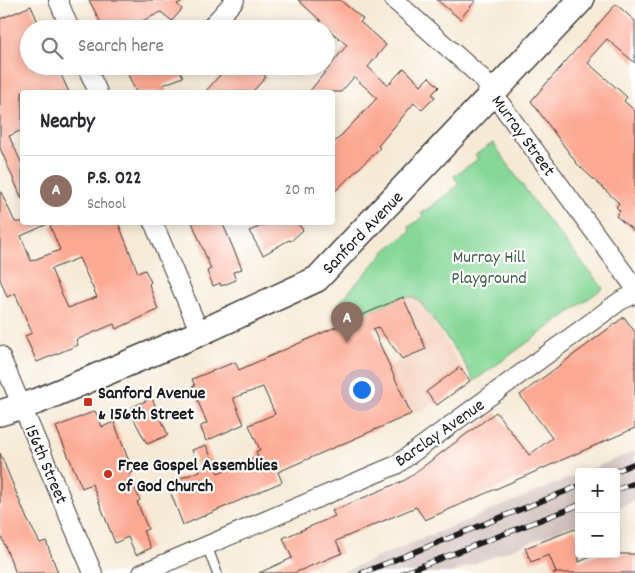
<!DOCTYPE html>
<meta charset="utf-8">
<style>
body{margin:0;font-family:Dekko,sans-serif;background:#f2f2f3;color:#2b2b33}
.controls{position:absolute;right:15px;bottom:15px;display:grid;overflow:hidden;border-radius:5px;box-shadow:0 2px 12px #0003}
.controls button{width:45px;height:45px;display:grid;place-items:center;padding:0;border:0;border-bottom:1px solid #e1e1e2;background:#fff;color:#2b2b33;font:25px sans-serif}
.you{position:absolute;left:361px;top:389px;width:18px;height:18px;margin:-12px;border:4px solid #fff;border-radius:50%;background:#1a73e8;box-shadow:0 0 0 8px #1a73e833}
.badge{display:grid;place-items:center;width:32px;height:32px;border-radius:50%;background:#7c3aed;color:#fff;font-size:16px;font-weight:700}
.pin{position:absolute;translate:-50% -41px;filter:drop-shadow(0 1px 2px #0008)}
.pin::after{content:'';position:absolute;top:26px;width:18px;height:15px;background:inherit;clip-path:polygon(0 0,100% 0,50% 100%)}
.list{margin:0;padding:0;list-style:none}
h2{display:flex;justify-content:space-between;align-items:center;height:65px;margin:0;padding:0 20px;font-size:21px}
h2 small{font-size:16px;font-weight:400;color:#7c7c81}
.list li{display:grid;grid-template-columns:32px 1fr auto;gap:15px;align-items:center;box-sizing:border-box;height:70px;padding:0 20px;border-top:1px solid #e1e1e2}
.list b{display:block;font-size:19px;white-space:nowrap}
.list p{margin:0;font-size:16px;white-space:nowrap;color:#7c7c81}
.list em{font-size:16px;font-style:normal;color:#7c7c81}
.icon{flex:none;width:28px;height:28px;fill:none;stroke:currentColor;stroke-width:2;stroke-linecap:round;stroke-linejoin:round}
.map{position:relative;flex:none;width:635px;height:573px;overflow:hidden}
.search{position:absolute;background:#fff;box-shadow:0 2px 12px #0003;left:20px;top:20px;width:315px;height:55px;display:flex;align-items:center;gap:12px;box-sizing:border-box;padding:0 18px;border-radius:28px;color:#7c7c81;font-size:19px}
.panel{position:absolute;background:#fff;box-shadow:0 2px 12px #0003;left:20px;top:90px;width:315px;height:135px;border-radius:5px}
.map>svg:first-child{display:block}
.built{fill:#f5d3c1}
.industrial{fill:#d1c0bc}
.green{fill:#87d898;stroke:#527a5a}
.building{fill:#fca993;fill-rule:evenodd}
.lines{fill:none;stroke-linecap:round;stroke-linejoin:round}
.lane-casing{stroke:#3d3b38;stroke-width:11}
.street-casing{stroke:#3d3b38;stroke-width:20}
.secondary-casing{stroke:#3d3b38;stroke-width:28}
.lane{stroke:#fff;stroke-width:9}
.street{stroke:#fff;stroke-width:18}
.secondary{stroke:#fff;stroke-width:25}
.rail-casing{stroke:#1c1c1c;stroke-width:5.5}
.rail{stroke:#fff;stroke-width:4;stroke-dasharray:11;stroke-linecap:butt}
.poi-dot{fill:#c8321e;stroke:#fff;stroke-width:2}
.labels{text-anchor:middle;stroke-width:4.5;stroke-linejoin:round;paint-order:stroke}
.street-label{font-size:18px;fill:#1c1c1c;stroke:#fff}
.park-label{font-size:18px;fill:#415e47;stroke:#fff}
.poi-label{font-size:18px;font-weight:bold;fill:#1c1c1c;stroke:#fff;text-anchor:start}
</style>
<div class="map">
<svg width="635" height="573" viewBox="0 0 635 573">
<rect width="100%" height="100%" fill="#fff"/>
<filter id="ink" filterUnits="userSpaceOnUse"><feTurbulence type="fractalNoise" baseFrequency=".02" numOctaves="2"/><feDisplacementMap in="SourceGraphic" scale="10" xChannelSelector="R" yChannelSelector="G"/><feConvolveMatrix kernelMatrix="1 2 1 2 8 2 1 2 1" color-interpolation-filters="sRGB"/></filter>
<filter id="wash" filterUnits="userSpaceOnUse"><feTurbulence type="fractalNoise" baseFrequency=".0096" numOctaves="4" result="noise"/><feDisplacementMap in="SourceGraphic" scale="20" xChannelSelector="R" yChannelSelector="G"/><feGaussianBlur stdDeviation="1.12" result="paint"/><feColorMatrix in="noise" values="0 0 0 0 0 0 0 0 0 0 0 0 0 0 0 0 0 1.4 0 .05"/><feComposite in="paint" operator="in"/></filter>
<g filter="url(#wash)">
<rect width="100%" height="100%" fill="#f6ead6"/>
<polygon class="built" points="403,297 414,297 421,303 470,381 437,405 435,404 411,414 374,372 426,349"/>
<g class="industrial">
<polygon points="635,451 635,501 616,509 616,472 584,472"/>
<polygon points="579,474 579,523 451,573 340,573"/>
</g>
<polygon class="green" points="493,143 539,209 603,288 474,381 460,356 421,303 414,297 403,297 348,322 339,303 387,249 410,232 409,227 423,217 421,214 459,185 454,176 478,159 475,155"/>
<g id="blocks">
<g class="building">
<polygon points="89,0 185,0 177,4 182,9 172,21 161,12 134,25 136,29 104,29"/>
<polygon points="298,0 340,0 363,19 360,22 386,45 368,67 388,85 404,68 421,85 429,77 439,87 432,94 435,97 422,110 414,103 378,146 380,148 332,194 332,145 377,98 354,77 341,92 309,92 347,45 328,29 314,29 321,21"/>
<polygon points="437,0 476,0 460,19"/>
<polygon points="616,4 635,21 635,63 607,39 589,59 591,60 588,63 627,97 624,101 635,111 635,232 616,216 620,211 616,207 619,203 578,165 531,101"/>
<polygon points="31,6 41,29 29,29 29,66 57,66 69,92 22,92 22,130 9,136 22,164 22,199 0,148 0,19"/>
<polygon points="124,66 155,66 158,72 172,66 178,66 183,77 163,85 167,92 136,92"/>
<polygon points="228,66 255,66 266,77 252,92 205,92"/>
<path d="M0,190L15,222H52L21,236L31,261L60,250L50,226L57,222H118L138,273L145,270L151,282L149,284L158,310L116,329L114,324L76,340L78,345L37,362L25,336L32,333L15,293L7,297L0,279ZM79,258L97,297L68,308L51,269Z"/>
<polygon points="192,222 222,222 242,269 233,272 236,280 221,286 220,283 213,286 207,271 211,269 207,259"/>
<polygon points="272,222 296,222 303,230 291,241 289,240 263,255 249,231"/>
<polygon points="403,297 426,349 402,359 378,327 373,329 411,414 278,472 282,482 183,525 167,483 200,471 192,450 206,445 218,473 258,456 256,451 260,450 249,425 275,414 263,387 233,398 244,424 206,441 201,428 201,426 207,423 192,387 195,386 192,379 235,362 239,370"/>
<polygon points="624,317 635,332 635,428 425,520 416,507 336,541 342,553 294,573 259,573 292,558 283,538 335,516 332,511 405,480 496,412 529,455 552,438 520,395"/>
<polygon points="460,367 470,381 437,405 426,392"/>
<polygon points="152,398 168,435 147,444 131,414 134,413 132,407"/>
<polygon points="95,411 102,427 114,422 133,472 129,474 140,500 137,502 148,529 143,531 151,548 136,555 128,537 115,543 92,484 82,488 56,427"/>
<polygon points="0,453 27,519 40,543 46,541 58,573 16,573 0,534"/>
<polygon points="575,529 579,539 579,562 597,554 635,554 635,573 553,573 556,572 549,555 531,562 525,548"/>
</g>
</g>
</g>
<g filter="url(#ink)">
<use href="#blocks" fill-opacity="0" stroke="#3d3b38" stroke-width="1"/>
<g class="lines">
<g class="lane-casing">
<polyline id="lane" points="207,546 217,573"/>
</g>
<g class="street-casing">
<g id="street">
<polyline points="58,0 70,29"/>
<polyline points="394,0 481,77 635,288"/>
<polyline points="209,29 235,0"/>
<polyline points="86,66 98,92"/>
<polyline points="153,222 200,333"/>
<polyline points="0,355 93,573"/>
<polyline points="142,573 396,465 620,301 635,294"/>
</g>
</g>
<g class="secondary-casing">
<polyline id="secondary" points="0,413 38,401 200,333 317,279 581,0"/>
</g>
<use href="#lane" class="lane"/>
<use href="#street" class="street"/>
<use href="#secondary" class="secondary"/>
<g class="rail-casing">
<g id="rail">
<polyline points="614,472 635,463"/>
<polyline points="616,490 635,483"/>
<polyline points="362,573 579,486"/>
<polyline points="403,573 579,505"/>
</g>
</g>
<use href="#rail" class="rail"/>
</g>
</g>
<g class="poi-dot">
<rect x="83" y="397" width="10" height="10" rx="2.5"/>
<circle cx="108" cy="474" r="5"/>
</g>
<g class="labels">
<g class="street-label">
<text transform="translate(524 135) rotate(54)" y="6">Murray Street</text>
<text transform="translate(362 232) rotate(-46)" y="6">Sanford Avenue</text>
<text transform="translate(439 432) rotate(-35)" y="6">Barclay Avenue</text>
<text transform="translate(47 464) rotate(67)" y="6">156th Street</text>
</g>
<g class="park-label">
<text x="489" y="262">Murray Hill<tspan x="489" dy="21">Playground</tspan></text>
</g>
<g class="poi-label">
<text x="98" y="398">Sanford Avenue<tspan x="98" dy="21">&amp; 156th Street</tspan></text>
<text x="118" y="470">Free Gospel Assemblies<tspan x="118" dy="21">of God Church</tspan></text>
</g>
</g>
</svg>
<div class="controls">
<button>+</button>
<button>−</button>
</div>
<div class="you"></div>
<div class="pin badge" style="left:347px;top:343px;background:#8d6e63">A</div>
<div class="search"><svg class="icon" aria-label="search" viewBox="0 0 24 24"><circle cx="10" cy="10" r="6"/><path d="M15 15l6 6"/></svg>Search here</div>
<section class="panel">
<h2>Nearby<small></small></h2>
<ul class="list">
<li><span class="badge" style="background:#8d6e63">A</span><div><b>P.S. 022</b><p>School</p></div><em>20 m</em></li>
</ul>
</section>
</div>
